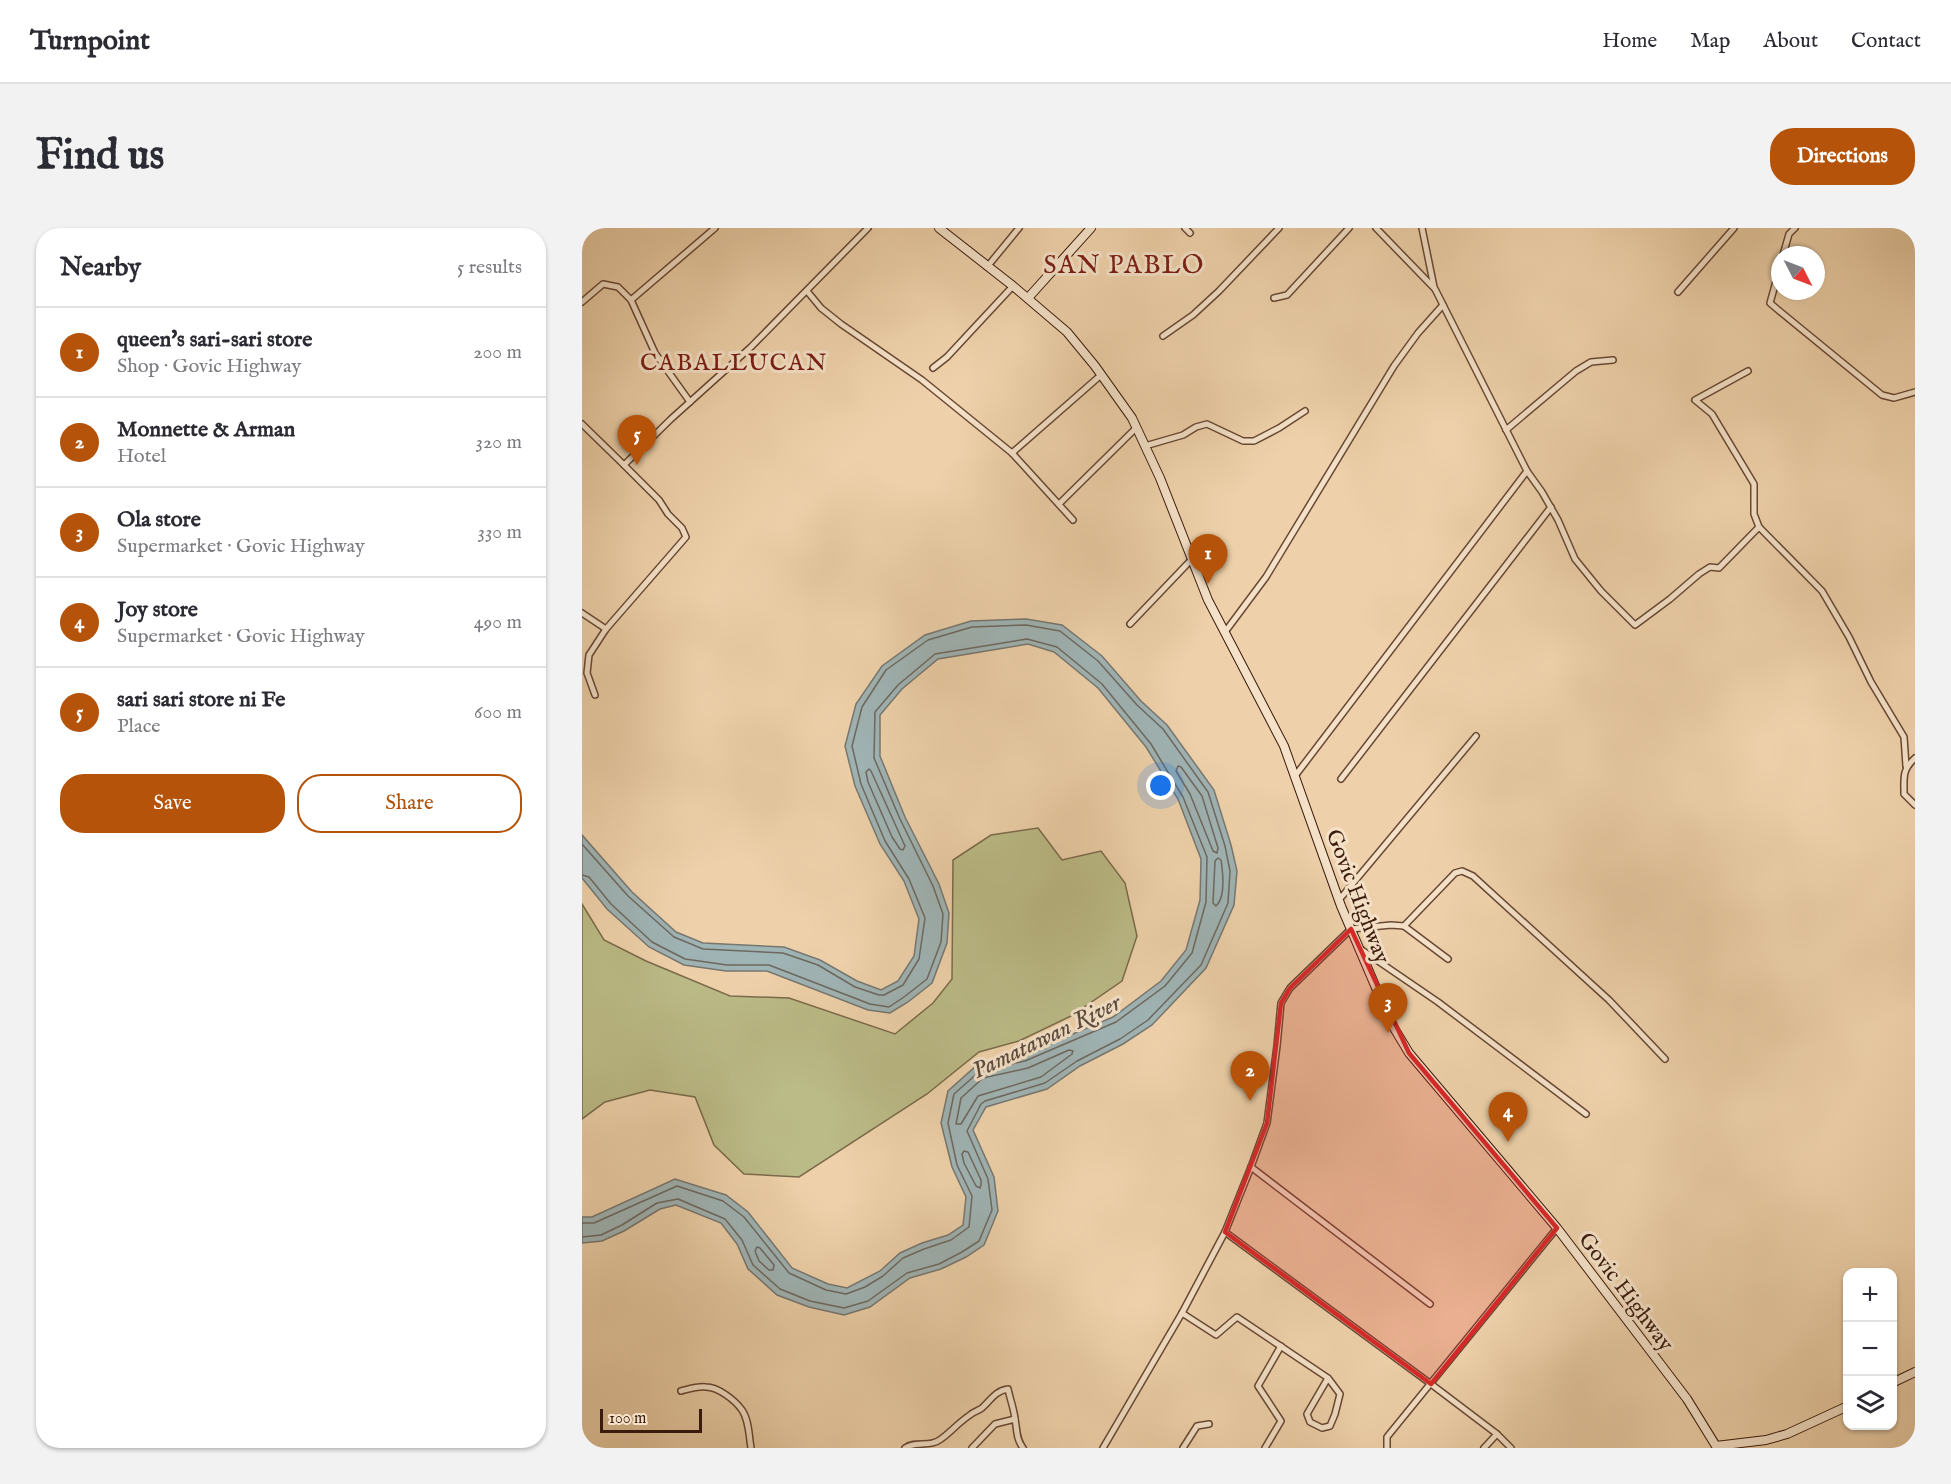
<!DOCTYPE html>
<meta charset="utf-8">
<style>
body{margin:0;font-family:"IM FELL English",serif;background:#f2f2f3;color:#2b2b33}
.controls{position:absolute;right:18px;bottom:18px;display:grid;overflow:hidden;border-radius:12px;box-shadow:0 2px 4px #0004}
.controls button{width:54px;height:54px;display:grid;place-items:center;padding:0;border:0;border-bottom:2px solid #e1e1e2;background:#fff;color:#2b2b33;font:30px sans-serif}
.compass{position:absolute;left:1189px;top:18px;width:54px;height:54px;border-radius:50%;background:#fff;box-shadow:0 2px 4px #0004;rotate:132deg}
.scale{position:absolute;left:18px;bottom:15px;width:102px;box-sizing:border-box;padding-left:6px;border:3px solid #3b1b0c;border-top:0;font-size:16px;line-height:21px;white-space:nowrap;color:#3b1b0c;-webkit-text-stroke:4px #f4e1c8;paint-order:stroke}
.you{position:absolute;left:579px;top:558px;width:21px;height:21px;margin:-15px;border:4px solid #fff;border-radius:50%;background:#1a73e8;box-shadow:0 0 0 9px #1a73e833}
.badge{display:grid;place-items:center;width:39px;height:39px;border-radius:50%;background:#b45309;color:#fff;font-size:20px;font-weight:700}
.pin{position:absolute;translate:-50% -50px;filter:drop-shadow(0 2px 3px #0008)}
.pin::after{content:'';position:absolute;top:32px;width:21px;height:18px;background:inherit;clip-path:polygon(0 0,100% 0,50% 100%)}
.list{margin:0;padding:0;list-style:none}
h2{display:flex;justify-content:space-between;align-items:center;height:78px;margin:0;padding:0 24px;font-size:26px}
h2 small{font-size:20px;font-weight:400;color:#7c7c81}
.list li{display:grid;grid-template-columns:39px 1fr auto;gap:18px;align-items:center;box-sizing:border-box;height:90px;padding:0 24px;border-top:2px solid #e1e1e2}
.list b{display:block;font-size:22px;white-space:nowrap}
.list p{margin:0;font-size:20px;white-space:nowrap;color:#7c7c81}
.list em{font-size:20px;font-style:normal;color:#7c7c81}
.actions{display:flex;gap:12px;padding:18px 24px}
.actions a{flex:1;padding:14px 0;border:2px solid #b45309;border-radius:24px;text-align:center;font-size:21px;color:#b45309}
.actions .main{background:#b45309;color:#fff}
.icon{flex:none;width:33px;height:33px;fill:none;stroke:currentColor;stroke-width:2;stroke-linecap:round;stroke-linejoin:round}
.map{position:relative;flex:none;width:1333px;height:1220px;overflow:hidden;border-radius:24px}
header{display:flex;align-items:center;gap:36px;box-sizing:border-box;height:84px;padding:0 30px;background:#fff;border-bottom:2px solid #e1e1e2}
header strong{font-size:28px}
nav{display:flex;gap:33px;margin-inline-start:auto;font-size:21px}
.intro{display:flex;align-items:center;justify-content:space-between;box-sizing:border-box;height:144px;padding:0 36px}
h1{margin:0;font-size:42px}
.button{padding:15px 27px;border-radius:24px;background:#b45309;color:#fff;font-size:21px;font-weight:700}
main{display:flex;gap:36px;padding:0 36px}
aside{flex:1;background:#fff;border-radius:24px;box-shadow:0 2px 4px #0004}
.map>svg:first-child{display:block}
.green{fill:#bbbb87;stroke:#7b6b4a;stroke-width:1.5}
.water{fill:#9fb4b5;stroke:#777771;stroke-width:1.5}
.lines{fill:none;stroke-linecap:round;stroke-linejoin:round}
.shore{stroke:#6d6860;stroke-width:1.5}
.minor-casing{stroke:#684834;stroke-width:8}
.secondary-casing{stroke:#3b1b0c;stroke-width:10}
.minor{stroke:#f4e1c8;stroke-width:5}
.secondary{stroke:#f4e1c8;stroke-width:8}
.marked{fill:#d62828;fill-opacity:0.2;stroke:#d62828;stroke-width:4.5;stroke-linejoin:round}
.labels{text-anchor:middle;stroke-width:6;stroke-linejoin:round;paint-order:stroke}
.street-label{font-size:22px;fill:#3b1b0c;stroke:#f4e1c8}
.neighbourhood-label{font-size:24px;letter-spacing:1.5px;fill:#7a1f14;stroke:#f4e1c8}
.water-label{font-size:24px;font-style:italic;fill:#59493f;stroke:#f4e1c8}
.quarter-label{font-size:26px;letter-spacing:1.5px;fill:#7a1f14;stroke:#f4e1c8}
</style>
<header>
<strong>Turnpoint</strong>
<nav><a>Home</a><a>Map</a><a>About</a><a>Contact</a></nav>
</header>
<div class="intro"><h1>Find us</h1><a class="button">Directions</a></div>
<main>
<aside>
<h2>Nearby<small>5 results</small></h2>
<ul class="list">
<li><span class="badge">1</span><div><b>queen's sari-sari store</b><p>Shop · Govic Highway</p></div><em>200 m</em></li>
<li><span class="badge">2</span><div><b>Monnette &amp; Arman</b><p>Hotel</p></div><em>320 m</em></li>
<li><span class="badge">3</span><div><b>Ola store</b><p>Supermarket · Govic Highway</p></div><em>330 m</em></li>
<li><span class="badge">4</span><div><b>Joy store</b><p>Supermarket · Govic Highway</p></div><em>490 m</em></li>
<li><span class="badge">5</span><div><b>sari sari store ni Fe</b><p>Place</p></div><em>600 m</em></li>
</ul>
<div class="actions"><a class="main">Save</a><a>Share</a></div>
</aside>
<div class="map">
<svg width="1333" height="1220" viewBox="0 0 1333 1220">
<rect width="100%" height="100%" fill="#eed1aa"/>
<filter id="stains"><feTurbulence type="fractalNoise" baseFrequency=".00333" numOctaves="4"/><feColorMatrix values="0 0 0 0 .2 0 0 0 0 .09 0 0 0 0 .02 0 0 0 .5 -.17"/></filter>
<radialGradient id="worn" r=".72"><stop offset=".6" stop-color="#630" stop-opacity="0"/><stop offset="1" stop-color="#630" stop-opacity=".3"/></radialGradient>
<polygon class="green" points="456,600 480,632 519,623 543,655 555,708 540,753 489,788 437,813 397,824 345,866 217,949 162,946 132,917 113,869 68,862 23,874 0,891 0,676 22,712 64,733 148,768 207,770 313,806 351,775 370,751 371,632 409,607"/>
<polygon class="water" points="444,391 480,397 520,428 559,473 585,497 632,562 649,617 655,643 652,677 624,740 570,797 541,816 498,838 465,861 404,879 391,902 412,949 416,983 402,1017 384,1029 359,1041 328,1050 288,1079 262,1087 227,1079 195,1067 166,1041 155,1016 139,995 94,977 78,981 42,1003 20,1013 0,1015 0,989 10,989 93,951 144,967 166,984 210,1040 246,1056 265,1060 298,1043 318,1025 340,1015 366,1007 381,997 384,969 370,939 359,895 366,863 395,837 441,827 531,789 579,753 604,722 618,672 619,631 596,571 564,519 516,460 472,424 446,416 356,431 320,461 298,487 298,528 323,589 357,656 367,685 365,715 350,755 326,774 308,785 286,782 185,743 144,743 102,737 67,719 25,681 0,650 0,607 50,664 94,704 121,715 202,719 238,732 275,753 299,762 316,753 332,728 337,691 322,653 298,616 273,558 263,518 274,476 300,438 343,407 389,393"/>
<g class="lines">
<g class="shore">
<polygon points="596,538 599,539 620,568 636,620 635,625 631,623 608,566 594,543"/>
<polygon points="287,541 289,543 323,618 321,622 318,621 310,609 286,554 284,544"/>
<polyline points="0,616 46,668 92,709 121,721 201,725 236,737 273,759 297,767 302,767 321,757 337,731 343,690 327,651 303,613 279,556 270,518 280,479 304,442 346,412 390,399 444,397 478,403 516,433 555,477 581,501 626,564 643,618 648,643 646,675 619,737 566,792 538,811 495,833 463,855 403,873 399,876 385,903 406,951 410,982 397,1013 380,1024 357,1036 325,1045 286,1073 262,1080 228,1073 198,1061 171,1037 160,1012 143,991 96,971 75,975 40,997 19,1007 0,1009"/>
<path d="M636,630L639,632C641,645 644,669 634,678L631,675L633,633Z"/>
<polyline points="0,647 7,649 29,676 70,714 103,731 145,737 187,737 288,776 307,779 322,769 345,751 359,714 361,686 351,658 318,591 292,530 293,484 316,457 353,426 445,411 475,419 520,456 569,516 601,569 625,629 624,674 610,725 583,758 534,794 443,833 398,843 372,866 366,895 375,937 390,968 387,999 369,1012 342,1021 321,1030 301,1048 283,1059 264,1066 244,1062 207,1045 162,989 141,973 95,958 12,995 0,995"/>
<polygon points="487,822 491,823 490,826 459,849 396,868 379,896 374,896 379,870 401,850 446,840"/>
<polygon points="382,923 386,924 399,952 399,957 398,960 394,958 382,935 380,926"/>
<polygon points="175,1019 178,1020 192,1037 191,1042 187,1042 177,1033 173,1023"/>
</g>
<g class="minor-casing">
<g id="minor">
<polyline points="603,0 608,5"/>
<polyline points="840,0 852,59"/>
<polyline points="1201,27 1207,6 1213,0"/>
<polyline points="405,39 437,0"/>
<polyline points="1198,39 1188,75 1195,81 1300,167 1312,170 1333,164"/>
<polyline points="225,63 239,80 259,96 340,152 430,225 491,292"/>
<polyline points="1096,64 1152,0"/>
<polyline points="692,70 705,67 767,0"/>
<polyline points="49,72 133,0"/>
<polyline points="0,74 21,56 36,59 49,72 73,125 108,174"/>
<polyline points="581,108 611,87 637,63 697,0"/>
<polyline points="351,140 365,129 431,58"/>
<polyline points="0,196 42,237"/>
<polyline points="924,202 994,143 1009,134 1031,132"/>
<polyline points="563,218 601,207 614,199 625,196 661,213 672,213 697,200 723,183"/>
<polyline points="430,225 519,147"/>
<polyline points="945,243 960,264 976,292 993,331 1019,363 1053,397 1088,371 1117,346 1128,339 1137,340 1177,299 1172,286 1172,256 1130,186 1113,172 1166,143"/>
<polyline points="477,276 554,200"/>
<polyline points="1177,299 1240,363 1267,409 1289,454 1322,509 1324,538"/>
<polyline points="0,385 24,401"/>
<polyline points="548,396 610,331"/>
<polyline points="643,404 684,349 812,138 836,105 861,77"/>
<polyline points="13,467 5,445 7,427 24,401 104,309 100,300 86,286 77,272 42,237 89,191 169,119 286,0"/>
<path d="M1333,530C1320,542 1322,549 1322,566L1333,577"/>
<polyline points="713,548 945,243 853,61 794,0"/>
<polyline points="759,551 969,279"/>
<polyline points="757,672 894,508"/>
<polyline points="822,698 873,645 880,643 891,648 1027,772 1083,831"/>
<polyline points="777,720 856,774 1004,886"/>
<polyline points="669,939 848,1076"/>
<polyline points="643,1004 849,1156 915,1206 929,1220"/>
<polyline points="600,1085 634,1107 655,1089 746,1150 758,1166 753,1186 748,1198 740,1200 728,1194 725,1186 746,1150"/>
<path d="M99,1163C107,1161 116,1158 124,1159C136,1159 153,1172 160,1182C167,1192 167,1208 169,1220"/>
<path d="M323,1220C334,1212 348,1220 359,1211C369,1204 377,1194 388,1187C391,1184 396,1183 400,1180C409,1172 413,1163 426,1161C428,1171 432,1181 433,1191C435,1201 434,1211 441,1220"/>
<polyline points="390,1220 413,1196 433,1191"/>
<polyline points="521,1220 600,1085 643,1004 669,939 685,895 695,818 699,775 708,760 769,701 809,697 822,698 866,731"/>
<polyline points="601,1220 615,1198 627,1196"/>
<polyline points="683,1220 699,1193 676,1158 699,1118"/>
<polyline points="805,1220 805,1209 975,1000"/>
<polyline points="902,1220 915,1206"/>
</g>
</g>
<g class="secondary-casing">
<g id="secondary">
<polyline points="357,0 431,58 485,104 513,138 550,190 578,250 626,372 702,518 759,678 809,795 827,825 975,1000 1105,1171 1134,1218 1184,1212 1205,1206 1266,1178"/>
<polyline points="446,70 509,0"/>
<polyline points="1310,1155 1333,1144"/>
</g>
</g>
<use href="#minor" class="minor"/>
<use href="#secondary" class="secondary"/>
</g>
<path class="marked" d="M769,701L827,825L975,1000L849,1156L643,1004L685,895L699,775L708,760Z"/>
<g class="labels">
<g class="street-label">
<text transform="translate(777 668) rotate(69)" y="8">Govic Highway</text>
<text transform="translate(1045 1063) rotate(53)" y="8">Govic Highway</text>
</g>
<g class="neighbourhood-label">
<text x="152" y="142">CABALLUCAN</text>
</g>
<g class="water-label">
<text transform="translate(464 808) rotate(-26)" y="8">Pamatawan River</text>
</g>
<g class="quarter-label">
<text x="542" y="45">SAN PABLO</text>
</g>
</g>
<rect width="100%" height="100%" filter="url(#stains)"/>
<rect width="100%" height="100%" fill="url(#worn)"/>
</svg>
<div class="controls">
<button>+</button>
<button>−</button>
<button><svg class="icon" aria-label="layers" viewBox="0 0 24 24"><path d="M12 4l9 5-9 5-9-5zM3 14l9 5 9-5"/></svg></button>
</div>
<svg class="compass" viewBox="-18 -18 36 36"><path d="M0-13l5 13h-10z" fill="#e53935"/><path d="M0 13l5-13h-10z" fill="#7c7c81"/></svg>
<div class="scale">100 m</div>
<div class="you"></div>
<div class="pin badge" style="left:626px;top:356px">1</div>
<div class="pin badge" style="left:668px;top:873px">2</div>
<div class="pin badge" style="left:806px;top:805px">3</div>
<div class="pin badge" style="left:926px;top:914px">4</div>
<div class="pin badge" style="left:55px;top:237px">5</div>
</div>
</main>
